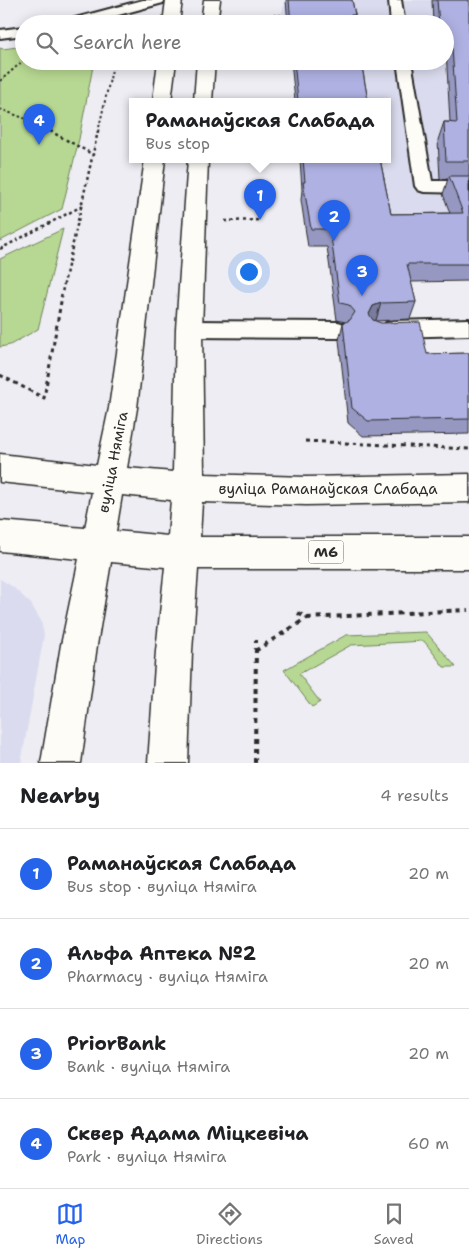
<!DOCTYPE html>
<meta charset="utf-8">
<style>
body{margin:0;font-family:"Shantell Sans",sans-serif;background:#f2f2f2;color:#202124}
.you{position:absolute;left:248px;top:271px;width:18px;height:18px;margin:-12px;border:4px solid #fff;border-radius:50%;background:#1a73e8;box-shadow:0 0 0 8px #1a73e833}
.badge{display:grid;place-items:center;width:32px;height:32px;border-radius:50%;background:#2563eb;color:#fff;font-size:16px;font-weight:700}
.pin{position:absolute;translate:-50% -41px;filter:drop-shadow(0 1px 2px #0008)}
.pin::after{content:'';position:absolute;top:26px;width:18px;height:15px;background:inherit;clip-path:polygon(0 0,100% 0,50% 100%)}
.popup{position:absolute;left:129px;top:98px;width:262px;height:65px;box-sizing:border-box;display:grid;place-content:center;border-radius:0px;background:#fff;filter:drop-shadow(0 1px 4px #0005);font-size:16px;white-space:nowrap;color:#757577}
.popup b{font-size:19px;color:#202124}
.popup::after{content:'';position:absolute;left:50%;top:100%;margin-left:-10px;border:10px solid transparent;border-top-color:#fff}
.list{margin:0;padding:0;list-style:none}
h2{display:flex;justify-content:space-between;align-items:center;height:65px;margin:0;padding:0 20px;font-size:21px}
h2 small{font-size:16px;font-weight:400;color:#757577}
.list li{display:grid;grid-template-columns:32px 1fr auto;gap:15px;align-items:center;box-sizing:border-box;height:90px;padding:0 20px;border-top:1px solid #e0e0e0}
.list b{display:block;font-size:19px;white-space:nowrap}
.list p{margin:0;font-size:16px;white-space:nowrap;color:#757577}
.list em{font-size:16px;font-style:normal;color:#757577}
.icon{flex:none;width:28px;height:28px;fill:none;stroke:currentColor;stroke-width:2;stroke-linecap:round;stroke-linejoin:round}
.map{position:relative;flex:none;width:469px;height:763px;overflow:hidden}
.search{position:absolute;background:#fff;box-shadow:0 2px 12px #0003;left:15px;right:15px;top:15px;height:55px;display:flex;align-items:center;gap:12px;box-sizing:border-box;padding:0 18px;border-radius:28px;color:#757577;font-size:19px}
.sheet{height:425px;background:#fff}
nav{display:flex;justify-content:space-around;align-items:center;box-sizing:border-box;height:70px;border-top:1px solid #e0e0e0;background:#fff;font-size:14px;color:#757577}
nav a{display:grid;justify-items:center;gap:2px}
nav .on{color:#2563eb}
.map>svg:first-child{display:block}
.built{fill:#dadbee}
.green{fill:#b7d892;stroke:#71825e}
.lines{fill:none;stroke-linecap:round;stroke-linejoin:round}
.lane-casing{stroke:#2b2b2b;stroke-width:4}
.primary-casing{stroke:#2b2b2b;stroke-width:3}
.path-far3{stroke:#2b2b2b;stroke-width:2;stroke-dasharray:2.5 2.5;stroke-linecap:butt}
.path-far2{stroke:#2b2b2b;stroke-width:2.5;stroke-dasharray:3 3;stroke-linecap:butt}
.path-far1{stroke:#2b2b2b;stroke-width:3;stroke-dasharray:4 4;stroke-linecap:butt}
.path{stroke:#2b2b2b;stroke-width:4;stroke-dasharray:5 5;stroke-linecap:butt}
.lane{fill:#fdfcf7;fill-rule:evenodd}
.primary{fill:#fdfcf7;fill-rule:evenodd}
.wall{fill:#9698c2;stroke:#2b2b2b}
.shaded-wall{fill:#7a7c9e;stroke:#2b2b2b}
.building{fill:#afb1e2;stroke:#2b2b2b}
.labels{text-anchor:middle;stroke-width:4;stroke-linejoin:round;paint-order:stroke}
.shield{fill:#fdfcf7;stroke:#6a6a68;stroke-width:1}
.shield-label{font-size:14px;font-weight:bold;fill:#2b2b2b}
.street-label{font-size:15px;fill:#2b2b2b;stroke:#fdfcf7}
</style>
<div class="map">
<svg width="469" height="763" viewBox="0 0 469 763">
<rect width="100%" height="100%" fill="#ededf3"/>
<filter id="ink" filterUnits="userSpaceOnUse"><feTurbulence type="fractalNoise" baseFrequency=".02" numOctaves="2"/><feDisplacementMap in="SourceGraphic" scale="10" xChannelSelector="R" yChannelSelector="G"/><feConvolveMatrix kernelMatrix="1 2 1 2 8 2 1 2 1" color-interpolation-filters="sRGB"/></filter>
<g filter="url(#ink)">
<g class="built">
<polygon points="286,0 469,0 469,281 402,282 410,321 405,337 339,338 327,247 308,247 301,200 380,198 300,159 388,159 388,101 296,101 293,61 445,61 445,24 281,24 281,15"/>
<polygon points="0,579 13,587 31,604 41,621 44,635 21,763 0,763"/>
</g>
<g class="green">
<polygon points="24,46 24,61 94,61 79,139 62,209 0,241 0,48 3,49"/>
<polygon points="63,229 38,329 10,345 0,347 0,259"/>
<polygon points="426,632 456,667 444,667 424,641 351,645 299,674 320,702 312,707 284,670 346,635"/>
</g>
<g class="lines">
<g class="lane-casing">
<g id="lane">
<polygon points="143,0 164,0 163,3 85,24 62,24 64,21"/>
<polygon points="389,0 401,0 405,24 391,24"/>
<polygon points="24,27 24,35 0,38 0,30"/>
<polygon points="397,61 411,61 432,181 469,181 469,193 424,192 418,190 415,186"/>
<polygon points="469,319 469,335 393,337 386,335 382,329 386,323 393,321"/>
<polygon points="189,321 338,322 345,324 349,330 345,336 338,338 189,337 182,335 178,329 182,323"/>
</g>
</g>
<g class="primary-casing">
<g id="primary">
<polygon points="166,0 182,0 179,24 163,24"/>
<polygon points="204,0 220,0 217,24 201,24"/>
<polygon points="158,61 176,61 171,101 153,101"/>
<polygon points="197,61 215,61 212,101 194,101"/>
<path d="M145,159H165L137,408L127,468L173,472L176,329L188,159H208L202,329L204,474L306,477L469,474V502L306,505L202,502L200,537H469V569H198L192,651L188,763H148L156,651L165,567L111,562L97,645L81,763H41L61,645L79,559L0,551V521L85,528L92,492L0,482V454L97,465L109,408ZM122,495L171,500L168,536L116,531Z"/>
</g>
</g>
<g class="path-far3">
<polyline points="259,15 281,15"/>
<polyline points="0,81 24,60"/>
<polyline points="0,109 34,122 53,132"/>
<polyline points="98,132 114,61"/>
</g>
<g class="path-far2">
<polyline points="50,131 94,155"/>
<polyline points="225,221 260,220"/>
<polyline points="0,249 82,206"/>
<polyline points="61,297 98,131"/>
</g>
<g class="path-far1">
<polyline points="0,375 44,398 62,296"/>
<polyline points="305,441 469,449"/>
</g>
<g class="path">
<polyline points="298,613 307,618 469,610"/>
<polyline points="255,651 307,618"/>
<polyline points="255,763 256,640"/>
</g>
<use href="#lane" class="lane"/>
<use href="#primary" class="primary"/>
</g>
<g class="wall">
<polygon points="286,0 352,0 355,15 354,24 288,24"/>
<polygon points="432,0 469,0 469,281 411,282 416,302 410,319 375,321 427,354 469,353 469,434 363,436 348,423 339,340 343,323 345,322 337,320 327,247 308,247 301,200 302,190 300,159 380,159 391,214 450,213 443,194 448,179 440,179 438,140 444,122 450,122 446,49 445,49 445,24 433,24"/>
<polygon points="291,61 361,61 368,101 295,101"/>
</g>
<polygon class="shaded-wall" points="381,303 376,320 368,323 369,314 373,306"/>
<g class="building">
<polygon points="289,0 352,0 355,15 351,15 353,24 291,24"/>
<polygon points="437,0 469,0 469,161 446,161 444,122 457,123 451,32 445,31 445,24 439,24"/>
<polygon points="294,61 361,61 368,101 298,101"/>
<polygon points="303,159 380,159 391,214 463,213 449,176 469,176 469,264 407,264 416,302 381,303 373,306 369,314 373,320 381,323 420,322 427,354 469,353 469,419 368,421 352,408 343,323 350,320 355,312 349,305 340,303 330,229 311,229 303,182 305,182"/>
</g>
</g>
<g class="labels">
<rect class="shield" x="308.5" y="540.5" width="35" height="23" rx="4"/>
<g class="shield-label">
<text x="326" y="557">М6</text>
</g>
<g class="street-label">
<text transform="translate(113 462) rotate(-79)" y="5">вуліца Няміга</text>
<text x="328" y="494">вуліца Раманаўская Слабада</text>
</g>
</g>
</svg>
<div class="you"></div>
<div class="pin badge" style="left:260px;top:220px">1</div>
<div class="popup"><b>Раманаўская Слабада</b>Bus stop</div>
<div class="pin badge" style="left:334px;top:241px">2</div>
<div class="pin badge" style="left:362px;top:296px">3</div>
<div class="pin badge" style="left:39px;top:145px">4</div>
<div class="search"><svg class="icon" aria-label="search" viewBox="0 0 24 24"><circle cx="10" cy="10" r="6"/><path d="M15 15l6 6"/></svg>Search here</div>
</div>
<section class="sheet">
<h2>Nearby<small>4 results</small></h2>
<ul class="list">
<li><span class="badge">1</span><div><b>Раманаўская Слабада</b><p>Bus stop · вуліца Няміга</p></div><em>20 m</em></li>
<li><span class="badge">2</span><div><b>Альфа Аптека №2</b><p>Pharmacy · вуліца Няміга</p></div><em>20 m</em></li>
<li><span class="badge">3</span><div><b>PriorBank</b><p>Bank · вуліца Няміга</p></div><em>20 m</em></li>
<li><span class="badge">4</span><div><b>Сквер Адама Міцкевіча</b><p>Park · вуліца Няміга</p></div><em>60 m</em></li>
</ul>
</section>
<nav>
<a class="on"><svg class="icon" aria-label="map" viewBox="0 0 24 24"><path d="M3 6l6-2 6 2 6-2v14l-6 2-6-2-6 2zM9 4v14M15 6v14"/></svg>Map</a>
<a><svg class="icon" aria-label="directions" viewBox="0 0 24 24"><path d="M12 3l9 9-9 9-9-9zM9 14v-3h6M13 9l2 2-2 2"/></svg>Directions</a>
<a><svg class="icon" aria-label="saved" viewBox="0 0 24 24"><path d="M7 4h10v16l-5-4-5 4z"/></svg>Saved</a>
</nav>
